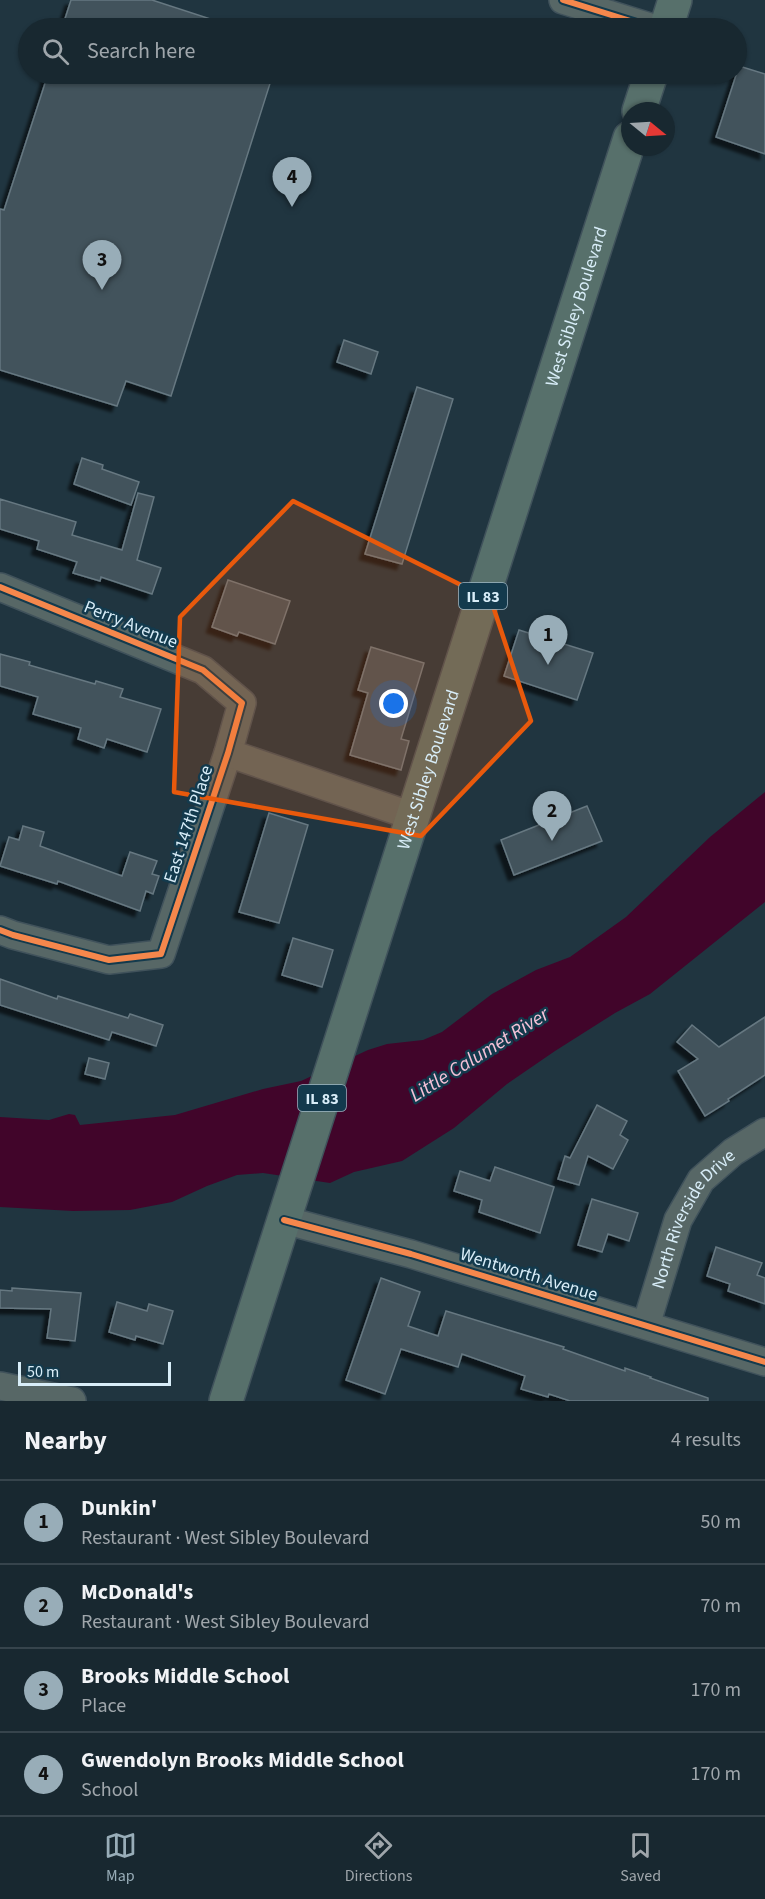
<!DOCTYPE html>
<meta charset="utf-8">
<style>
body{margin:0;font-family:"Source Sans 3",sans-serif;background:#25343c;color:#f1f3f6}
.compass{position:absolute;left:621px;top:102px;width:54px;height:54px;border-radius:50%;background:#182830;box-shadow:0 2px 4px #0004;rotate:108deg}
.scale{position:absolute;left:18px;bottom:15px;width:153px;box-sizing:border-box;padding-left:6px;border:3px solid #d8edf8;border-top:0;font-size:16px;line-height:21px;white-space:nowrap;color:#d8edf8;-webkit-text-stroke:4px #133a4d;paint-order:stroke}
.you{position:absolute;left:394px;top:704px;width:21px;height:21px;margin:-15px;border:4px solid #fff;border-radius:50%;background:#1a73e8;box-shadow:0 0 0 9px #1a73e833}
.badge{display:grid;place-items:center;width:39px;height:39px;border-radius:50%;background:#98adb8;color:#111;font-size:20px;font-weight:700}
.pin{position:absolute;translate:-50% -50px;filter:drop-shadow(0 2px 3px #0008)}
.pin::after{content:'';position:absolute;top:32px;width:21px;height:18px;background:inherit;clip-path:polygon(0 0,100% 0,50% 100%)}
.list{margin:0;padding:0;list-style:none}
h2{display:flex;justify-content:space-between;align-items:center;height:78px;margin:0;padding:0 24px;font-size:26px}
h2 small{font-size:20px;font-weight:400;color:#9fa6ab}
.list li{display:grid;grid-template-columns:39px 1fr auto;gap:18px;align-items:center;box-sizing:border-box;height:84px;padding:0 24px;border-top:2px solid #36444c}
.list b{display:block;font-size:22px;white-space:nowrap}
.list p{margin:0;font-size:20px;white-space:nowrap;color:#9fa6ab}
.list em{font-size:20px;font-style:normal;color:#9fa6ab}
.icon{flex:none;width:33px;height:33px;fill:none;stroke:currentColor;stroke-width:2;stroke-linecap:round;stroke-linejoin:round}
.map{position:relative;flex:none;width:765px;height:1401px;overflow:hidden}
.search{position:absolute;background:#182830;box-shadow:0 2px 4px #0004;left:18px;right:18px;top:18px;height:66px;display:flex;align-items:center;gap:15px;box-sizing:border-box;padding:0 21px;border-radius:33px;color:#9fa6ab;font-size:22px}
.sheet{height:414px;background:#182830}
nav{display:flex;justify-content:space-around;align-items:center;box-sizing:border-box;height:84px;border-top:2px solid #36444c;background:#182830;font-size:16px;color:#9fa6ab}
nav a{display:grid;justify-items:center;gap:3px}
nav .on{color:#98adb8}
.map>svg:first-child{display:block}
.water{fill:#41052a}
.building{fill:#42525c;stroke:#667881;stroke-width:1.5;filter:url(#shadow)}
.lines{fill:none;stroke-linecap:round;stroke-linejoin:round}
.minor-casing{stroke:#40525b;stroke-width:30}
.major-casing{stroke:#40525b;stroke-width:36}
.minor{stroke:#576766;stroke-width:27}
.major{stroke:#57706b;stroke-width:33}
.cycleway-casing{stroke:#133a4d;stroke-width:10}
.cycleway{stroke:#f5874c;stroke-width:6}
.marked{fill:#e8590c;fill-opacity:0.2;stroke:#e8590c;stroke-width:4.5;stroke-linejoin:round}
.labels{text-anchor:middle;stroke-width:5;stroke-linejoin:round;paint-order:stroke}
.shield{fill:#133a4d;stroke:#9db7c5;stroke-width:1.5}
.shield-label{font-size:16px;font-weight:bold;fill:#d8edf8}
.street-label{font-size:18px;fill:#d8edf8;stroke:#133a4d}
.water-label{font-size:20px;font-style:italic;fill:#f6c2d8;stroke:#133a4d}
</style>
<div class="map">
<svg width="765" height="1401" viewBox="0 0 765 1401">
<defs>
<filter id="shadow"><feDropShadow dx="-5.5" dy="5.5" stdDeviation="1.5" flood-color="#0009"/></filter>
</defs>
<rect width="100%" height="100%" fill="#203540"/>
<polygon class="water" points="765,792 765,902 650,994 615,1013 555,1051 507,1084 454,1128 402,1161 354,1172 330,1183 263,1173 237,1175 207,1186 172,1202 130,1210 73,1211 0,1207 0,1117 49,1120 69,1114 75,1115 80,1125 175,1115 263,1089 301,1081 368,1050 387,1044 423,1040 442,1032 492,994 536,970 570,957 626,917 710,837"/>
<g class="building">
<polygon points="71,0 152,0 229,25 229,28 62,28"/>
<polygon points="739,66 765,74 765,154 716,137"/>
<polygon points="48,74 273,74 171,396 126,381 117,406 0,370 0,209 4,210"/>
<polygon points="344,340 378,352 371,374 337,362"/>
<polygon points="417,387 453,399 402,564 365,554"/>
<polygon points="82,458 103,465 102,469 139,482 131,505 74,484"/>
<polygon points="138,493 154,497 137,560 161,568 152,594 101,577 100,581 73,573 77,562 37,549 39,541 0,529 0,499 76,522 72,535 122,550"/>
<polygon points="228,580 290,601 275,644 239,632 237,636 212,627"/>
<polygon points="519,630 593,653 577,700 504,676"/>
<polygon points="371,647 424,663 401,739 409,741 401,770 350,755 368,693 358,690"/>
<polygon points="0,654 30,662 29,665 95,684 96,681 123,689 120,697 161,709 147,752 107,739 104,748 78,739 81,728 33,714 38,697 0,686"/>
<polygon points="587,806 602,841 514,875 501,840"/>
<polygon points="269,813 308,825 279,923 239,912"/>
<polygon points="23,826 44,832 40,846 122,876 130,852 157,861 152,874 159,876 153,894 146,891 140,911 58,881 57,884 0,866 9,837 19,840"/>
<polygon points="293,938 333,950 322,987 282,975"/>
<polygon points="0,979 57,999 58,996 128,1018 130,1014 163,1025 156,1046 112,1032 109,1040 0,1005"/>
<polygon points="765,1017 765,1075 728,1099 729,1101 705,1116 678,1071 698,1059 677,1042 692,1025 719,1047"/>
<polygon points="89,1058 109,1063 105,1079 85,1074"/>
<polygon points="597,1105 627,1121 620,1135 628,1140 613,1169 588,1156 579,1185 558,1179 565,1156 570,1158"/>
<polygon points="495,1167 554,1187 540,1233 479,1212 482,1200 454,1191 460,1171 490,1181"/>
<polygon points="592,1199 638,1213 629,1241 608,1234 602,1252 578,1245"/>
<polygon points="716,1247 762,1263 757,1275 765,1278 765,1304 728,1291 730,1284 707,1276"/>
<polygon points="381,1278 420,1292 408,1326 438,1336 446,1311 564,1347 563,1349 625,1371 625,1368 651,1377 650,1378 708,1398 708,1401 570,1401 549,1394 548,1397 521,1389 525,1376 462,1354 458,1367 401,1349 385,1394 346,1380"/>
<polygon points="12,1288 81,1293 75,1341 47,1338 51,1309 0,1308 0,1290 12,1291"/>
<polygon points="117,1302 147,1311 149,1304 173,1311 163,1344 136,1336 135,1340 109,1332"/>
</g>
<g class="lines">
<g class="minor-casing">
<g id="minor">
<polyline points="563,0 653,28"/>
<polyline points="0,587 203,670 242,703 228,753 161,954 109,960 13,935 0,930"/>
<polyline points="228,753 412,816"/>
<polyline points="284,1220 411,1254 765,1362"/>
<path id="s1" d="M646,1325L678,1220L701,1180L733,1152L765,1132"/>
<polyline points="0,1386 72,1401"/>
</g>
</g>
<g class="major-casing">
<g id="major">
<polyline points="666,28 675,0"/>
<polyline points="639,111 651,74"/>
<path id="s2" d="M226,1401L630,138"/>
</g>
</g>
<use href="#minor" class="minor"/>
<use href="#major" class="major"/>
<g class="cycleway-casing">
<g id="cycleway">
<polyline points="563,0 653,28"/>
<polyline points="0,587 203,670 242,703 228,753 161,954 109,960 13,935 0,930"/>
<polyline points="284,1220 411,1254 765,1362"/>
</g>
</g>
<use href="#cycleway" class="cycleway"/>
</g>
<path class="marked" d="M293,501L491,600L531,721L421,836L174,792L180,617Z"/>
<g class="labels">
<g class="shield">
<rect x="459" y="583" width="48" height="26" rx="4.5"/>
<rect x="298" y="1085" width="48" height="26" rx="4.5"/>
</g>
<g class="shield-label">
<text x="483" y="602">IL 83</text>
<text x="322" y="1104">IL 83</text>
</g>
<g class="street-label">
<text dy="6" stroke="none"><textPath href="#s2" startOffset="1149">West Sibley Boulevard</textPath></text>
<text transform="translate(131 624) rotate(22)" y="6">Perry Avenue</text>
<text dy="6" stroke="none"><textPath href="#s2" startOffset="663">West Sibley Boulevard</textPath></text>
<text transform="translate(188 824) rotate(-72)" y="6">East 147th Place</text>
<text dy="6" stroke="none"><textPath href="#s1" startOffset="118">North Riverside Drive</textPath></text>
<text transform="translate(529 1274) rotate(17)" y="6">Wentworth Avenue</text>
</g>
<g class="water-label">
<text transform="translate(479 1054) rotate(-32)" y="7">Little Calumet River</text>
</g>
</g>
</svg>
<svg class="compass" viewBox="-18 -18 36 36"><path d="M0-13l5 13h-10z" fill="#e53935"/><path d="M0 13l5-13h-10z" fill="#9fa6ab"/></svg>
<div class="scale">50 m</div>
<div class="you"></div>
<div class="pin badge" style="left:548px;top:665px">1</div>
<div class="pin badge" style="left:552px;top:841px">2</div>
<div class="pin badge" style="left:102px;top:290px">3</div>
<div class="pin badge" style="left:292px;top:207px">4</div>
<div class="search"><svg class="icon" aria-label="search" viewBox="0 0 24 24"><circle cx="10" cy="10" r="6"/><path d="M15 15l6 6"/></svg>Search here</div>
</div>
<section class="sheet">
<h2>Nearby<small>4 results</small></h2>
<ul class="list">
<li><span class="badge">1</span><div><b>Dunkin'</b><p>Restaurant · West Sibley Boulevard</p></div><em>50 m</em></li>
<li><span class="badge">2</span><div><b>McDonald's</b><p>Restaurant · West Sibley Boulevard</p></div><em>70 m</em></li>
<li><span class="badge">3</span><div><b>Brooks Middle School</b><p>Place</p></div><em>170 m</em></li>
<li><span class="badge">4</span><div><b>Gwendolyn Brooks Middle School</b><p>School</p></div><em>170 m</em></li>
</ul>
</section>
<nav>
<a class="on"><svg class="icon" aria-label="map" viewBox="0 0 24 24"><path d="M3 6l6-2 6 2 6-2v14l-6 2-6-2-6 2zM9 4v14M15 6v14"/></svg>Map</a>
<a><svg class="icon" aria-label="directions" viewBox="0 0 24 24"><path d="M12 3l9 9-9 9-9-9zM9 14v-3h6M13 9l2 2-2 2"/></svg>Directions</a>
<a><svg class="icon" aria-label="saved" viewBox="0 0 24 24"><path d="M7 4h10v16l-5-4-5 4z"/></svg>Saved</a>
</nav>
